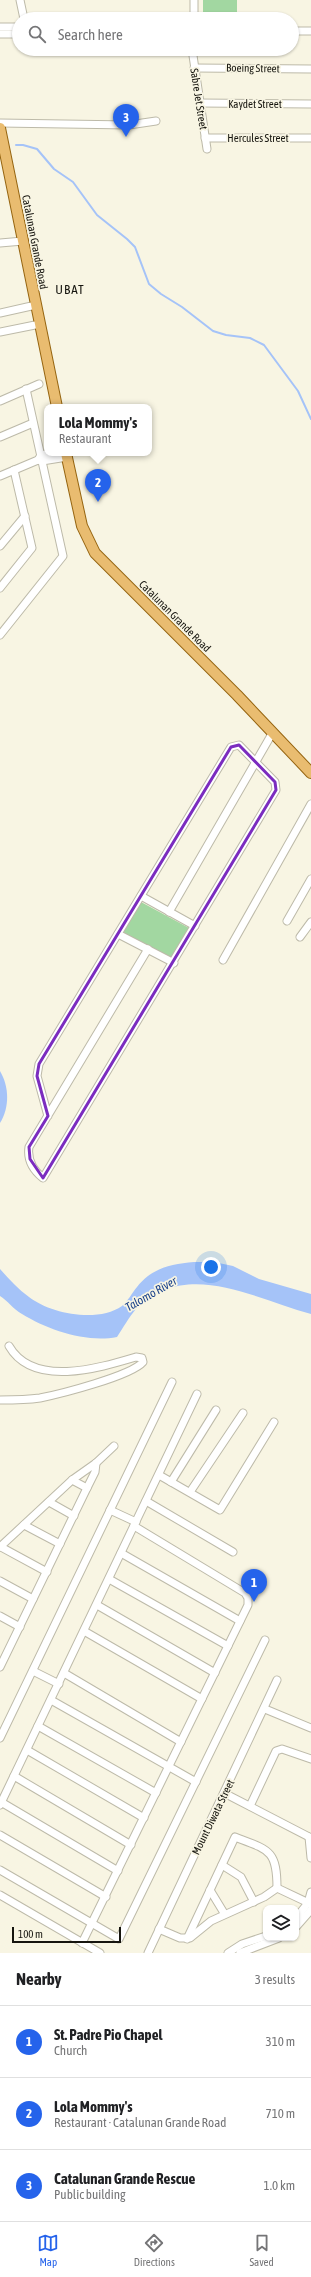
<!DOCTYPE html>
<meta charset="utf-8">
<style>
body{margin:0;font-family:"Asap Condensed",sans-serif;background:#f2f2f2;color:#202124}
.controls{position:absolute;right:12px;bottom:12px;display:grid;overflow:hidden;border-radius:8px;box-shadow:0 1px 3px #0004}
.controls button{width:36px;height:36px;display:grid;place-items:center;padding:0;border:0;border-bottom:1px solid #e0e0e0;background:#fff;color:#202124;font:20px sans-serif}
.scale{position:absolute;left:12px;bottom:10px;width:109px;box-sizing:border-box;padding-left:4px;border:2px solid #16150f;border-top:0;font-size:11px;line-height:14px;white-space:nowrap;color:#16150f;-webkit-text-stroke:3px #f8f5e3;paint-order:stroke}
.you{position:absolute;left:211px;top:1267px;width:14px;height:14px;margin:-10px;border:3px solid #fff;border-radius:50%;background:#1a73e8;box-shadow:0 0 0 6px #1a73e833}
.badge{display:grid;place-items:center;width:26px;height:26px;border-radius:50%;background:#2563eb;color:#fff;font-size:13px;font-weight:700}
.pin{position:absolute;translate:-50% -33px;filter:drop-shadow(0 1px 2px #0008)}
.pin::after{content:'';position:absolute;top:21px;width:14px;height:12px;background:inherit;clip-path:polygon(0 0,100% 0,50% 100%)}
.popup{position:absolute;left:44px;top:404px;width:108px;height:52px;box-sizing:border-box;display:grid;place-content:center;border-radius:8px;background:#fff;filter:drop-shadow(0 1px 3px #0005);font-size:13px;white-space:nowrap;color:#757577}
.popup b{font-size:15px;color:#202124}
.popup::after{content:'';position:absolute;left:50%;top:100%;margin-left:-8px;border:8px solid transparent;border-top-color:#fff}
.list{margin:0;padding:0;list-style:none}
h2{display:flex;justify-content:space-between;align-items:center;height:52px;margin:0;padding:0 16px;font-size:17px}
h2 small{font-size:13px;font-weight:400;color:#757577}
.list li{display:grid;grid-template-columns:26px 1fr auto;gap:12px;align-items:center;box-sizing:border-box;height:72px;padding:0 16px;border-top:1px solid #e0e0e0}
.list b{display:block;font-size:15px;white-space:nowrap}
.list p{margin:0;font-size:13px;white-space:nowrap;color:#757577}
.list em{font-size:13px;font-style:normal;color:#757577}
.icon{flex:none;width:22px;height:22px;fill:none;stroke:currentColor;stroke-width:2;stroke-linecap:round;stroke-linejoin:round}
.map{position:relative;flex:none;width:311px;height:1953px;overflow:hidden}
.search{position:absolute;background:#fff;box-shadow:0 1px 3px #0004;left:12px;right:12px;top:12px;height:44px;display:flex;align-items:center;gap:10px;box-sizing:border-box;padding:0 14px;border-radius:22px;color:#757577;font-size:15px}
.sheet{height:268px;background:#fff}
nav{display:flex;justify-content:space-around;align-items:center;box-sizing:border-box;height:56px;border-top:1px solid #e0e0e0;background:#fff;font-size:11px;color:#757577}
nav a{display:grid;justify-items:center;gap:2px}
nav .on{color:#2563eb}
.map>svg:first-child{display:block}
.green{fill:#a2d7a1}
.water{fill:#a5c3f8}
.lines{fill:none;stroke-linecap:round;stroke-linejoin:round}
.stream{stroke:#a5c3f8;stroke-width:2}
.minor-casing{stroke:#bdbaa9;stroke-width:9}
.primary-casing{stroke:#956410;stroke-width:12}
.minor{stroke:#fff;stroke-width:7}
.primary{stroke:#e9bc70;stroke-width:10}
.marked{fill:none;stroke:#7b2cbf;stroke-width:3;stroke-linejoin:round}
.labels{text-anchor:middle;stroke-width:3.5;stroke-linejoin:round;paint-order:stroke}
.street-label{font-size:11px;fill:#16150f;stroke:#f8f5e3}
.water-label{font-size:12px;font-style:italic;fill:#19418a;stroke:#f8f5e3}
.quarter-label{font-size:13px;letter-spacing:1px;fill:#16150f;stroke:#f8f5e3}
</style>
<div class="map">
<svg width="311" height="1953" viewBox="0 0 311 1953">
<rect width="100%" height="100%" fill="#f8f5e3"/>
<g class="green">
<rect x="203" y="0" width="34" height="19"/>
<polygon points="141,902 189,928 171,958 123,933"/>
</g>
<g class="water">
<path d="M0,1071C9,1086 10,1107 0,1123Z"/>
<path d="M194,1262H214L233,1266L259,1279L311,1294V1314C254,1299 187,1258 136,1309C129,1317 123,1328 117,1337C86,1343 48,1330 22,1314C13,1309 8,1301 0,1296V1269C9,1279 18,1289 29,1297C51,1314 98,1323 122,1306C128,1301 132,1293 137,1287C152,1268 171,1264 194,1262Z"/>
</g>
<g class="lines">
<polyline class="stream" points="16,145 23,145 37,149 54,169 73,182 97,215 127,239 135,247 149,284 161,294 182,307 213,331 226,335 250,338 264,345 298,391 311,419"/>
<g class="minor-casing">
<g id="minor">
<polyline points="20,0 24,19"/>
<polyline points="194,0 194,19"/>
<polyline points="0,27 19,27"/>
<polyline points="292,31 311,31"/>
<polyline points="0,34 19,34"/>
<polyline points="192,49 207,149"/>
<polyline points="194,68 311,69"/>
<polyline points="200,103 311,104"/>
<polyline points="0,123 129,125 156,121"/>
<polyline points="205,138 311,138"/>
<polyline points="0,243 23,241"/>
<polyline points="0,313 36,305"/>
<polyline points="0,332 40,324"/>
<polyline points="0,401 39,384"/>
<polyline points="0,437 33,423"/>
<polyline points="38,460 42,461 67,457"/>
<polyline points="0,476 38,460 41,455 52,453"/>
<polyline points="0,546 25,516"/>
<polyline points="0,588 32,548 14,470"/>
<polyline points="0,635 63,556 26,389"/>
<polyline points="141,896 195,926"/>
<polyline points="169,912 273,732"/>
<polyline points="287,921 311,879"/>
<polyline points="118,934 174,963"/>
<polyline points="300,937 311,922"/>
<polyline points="223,960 311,804"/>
<path d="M48,1116L37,1076L39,1064L231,747L239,745L275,782L276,790L43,1178C33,1170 27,1160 29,1147L148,949"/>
<path d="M0,1400C13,1400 26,1400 40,1398C60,1394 131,1376 143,1362L142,1358L136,1357C99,1368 33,1388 9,1346"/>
<polyline points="159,1475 220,1510 274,1422"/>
<polyline points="72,1480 87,1488"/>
<polyline points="171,1482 216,1410"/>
<polyline points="190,1492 243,1413"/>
<polyline points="146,1501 233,1552"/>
<polyline points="49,1502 74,1516"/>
<polyline points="110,1510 136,1522"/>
<polyline points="24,1525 60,1544"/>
<polyline points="0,1547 72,1480 96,1463 114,1446"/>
<polyline points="1,1547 47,1572"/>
<polyline points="121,1553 240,1621"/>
<polyline points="109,1579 228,1646"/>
<polyline points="0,1581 33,1599"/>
<polyline points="97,1605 215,1673"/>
<polyline points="0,1616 20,1627"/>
<polyline points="84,1631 202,1699"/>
<polyline points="0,1667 87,1488 95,1472 96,1463"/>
<polyline points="33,1671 59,1684"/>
<polyline points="64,1673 181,1742"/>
<polyline points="51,1700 196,1782"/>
<polyline points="265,1709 311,1728"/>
<polyline points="38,1726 156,1793"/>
<polyline points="0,1738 172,1382"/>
<polyline points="27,1750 144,1818"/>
<polyline points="14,1776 131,1845"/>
<polyline points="224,1793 311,1838"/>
<polyline points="1,1802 118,1871"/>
<polyline points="0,1805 197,1394"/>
<polyline points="250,1806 276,1751 282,1749 311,1759"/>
<polyline points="0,1835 106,1897"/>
<polyline points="309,1837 311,1858"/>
<polyline points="222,1865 241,1877 254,1902"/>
<polyline points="0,1870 119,1939 265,1640"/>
<polyline points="277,1888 311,1904"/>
<polyline points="210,1890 224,1913"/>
<polyline points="0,1895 100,1953"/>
<polyline points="296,1918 308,1903 311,1892"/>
<polyline points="296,1927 311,1910"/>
<polyline points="159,1929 180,1938 190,1938 211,1921 264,1897 277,1888"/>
<path d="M187,1939L235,1837C269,1850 277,1850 277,1888"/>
<polyline points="82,1943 248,1605 248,1598 245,1593 134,1526"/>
<polyline points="148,1953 277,1680"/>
<polyline points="228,1953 242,1944 266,1936"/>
<polyline points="240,1953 279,1938"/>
</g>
</g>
<g class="primary-casing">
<g id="primary">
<polyline points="0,128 57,407"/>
<polyline points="66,453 82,526 95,553 237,695 311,773"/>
</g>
</g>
<use href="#minor" class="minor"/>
<use href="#primary" class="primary"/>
</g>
<path class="marked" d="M239,745L275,782L276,790L43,1178L30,1159L29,1147L48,1116L37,1076L39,1064L231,747Z"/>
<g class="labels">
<g class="street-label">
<text transform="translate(253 68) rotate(1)" y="4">Boeing Street</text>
<text transform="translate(199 99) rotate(81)" y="4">Sabre Jet Street</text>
<text x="255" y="108">Kaydet Street</text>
<text x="258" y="142">Hercules Street</text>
<text transform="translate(35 242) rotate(79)" y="4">Catalunan Grande Road</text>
<text transform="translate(175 616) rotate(45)" y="4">Catalunan Grande Road</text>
<text transform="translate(213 1817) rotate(-64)" y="4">Mount Diwata Street</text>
</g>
<g class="water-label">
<text transform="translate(151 1294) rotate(-30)" y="4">Talomo River</text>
</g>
<g class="quarter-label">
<text x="70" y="294">UBAT</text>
</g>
</g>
</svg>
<div class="controls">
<button><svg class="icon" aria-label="layers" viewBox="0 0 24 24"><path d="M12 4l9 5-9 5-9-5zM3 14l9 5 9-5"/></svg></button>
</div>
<div class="scale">100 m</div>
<div class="you"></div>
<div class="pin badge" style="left:254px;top:1602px">1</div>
<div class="pin badge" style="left:98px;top:502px">2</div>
<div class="popup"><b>Lola Mommy's</b>Restaurant</div>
<div class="pin badge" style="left:126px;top:137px">3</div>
<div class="search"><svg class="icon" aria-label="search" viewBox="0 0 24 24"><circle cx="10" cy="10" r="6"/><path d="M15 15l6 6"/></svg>Search here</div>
</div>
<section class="sheet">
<h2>Nearby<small>3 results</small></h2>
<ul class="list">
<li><span class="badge">1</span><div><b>St. Padre Pio Chapel</b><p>Church</p></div><em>310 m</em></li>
<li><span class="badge">2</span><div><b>Lola Mommy's</b><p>Restaurant · Catalunan Grande Road</p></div><em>710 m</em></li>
<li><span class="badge">3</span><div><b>Catalunan Grande Rescue</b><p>Public building</p></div><em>1.0 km</em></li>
</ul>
</section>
<nav>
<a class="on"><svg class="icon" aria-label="map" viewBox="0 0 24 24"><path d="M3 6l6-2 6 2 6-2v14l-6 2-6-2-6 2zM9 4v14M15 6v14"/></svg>Map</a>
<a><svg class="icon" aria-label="directions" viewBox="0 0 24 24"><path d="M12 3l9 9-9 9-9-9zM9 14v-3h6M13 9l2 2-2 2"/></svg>Directions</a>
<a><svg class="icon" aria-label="saved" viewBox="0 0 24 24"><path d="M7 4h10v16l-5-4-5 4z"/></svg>Saved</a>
</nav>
